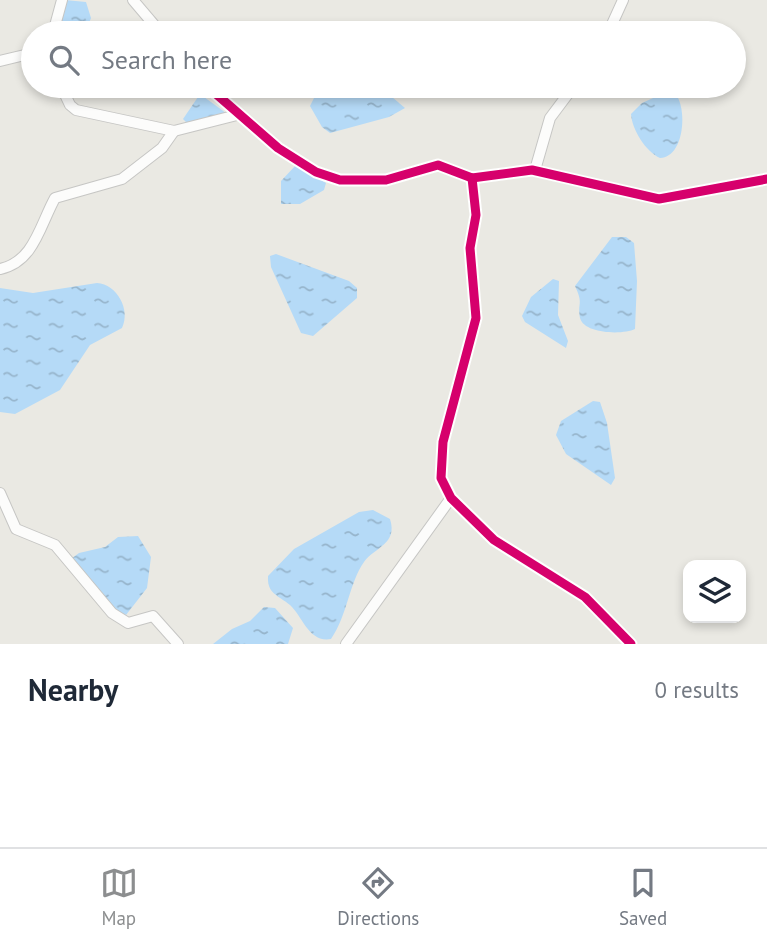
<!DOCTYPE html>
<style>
body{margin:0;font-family:"PT Sans",sans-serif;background:#f6f6f7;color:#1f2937}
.controls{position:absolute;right:21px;bottom:21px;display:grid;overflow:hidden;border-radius:14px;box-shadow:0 4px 10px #0003}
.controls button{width:63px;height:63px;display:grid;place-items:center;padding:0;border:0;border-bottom:2px solid #e0e1e3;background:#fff;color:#1f2937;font:35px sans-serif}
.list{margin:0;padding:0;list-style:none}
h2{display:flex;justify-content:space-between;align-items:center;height:91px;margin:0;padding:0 28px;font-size:30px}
h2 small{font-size:23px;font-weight:400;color:#747a83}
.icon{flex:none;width:38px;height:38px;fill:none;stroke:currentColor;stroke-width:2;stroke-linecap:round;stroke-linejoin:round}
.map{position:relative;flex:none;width:767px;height:644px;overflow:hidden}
.search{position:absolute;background:#fff;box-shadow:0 4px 10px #0003;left:21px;right:21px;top:21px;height:77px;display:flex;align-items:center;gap:18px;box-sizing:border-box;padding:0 24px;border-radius:38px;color:#747a83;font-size:26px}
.sheet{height:203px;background:#fff}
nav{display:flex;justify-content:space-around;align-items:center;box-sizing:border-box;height:98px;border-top:2px solid #e0e1e3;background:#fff;font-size:19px;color:#747a83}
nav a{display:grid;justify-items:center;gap:4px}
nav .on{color:#8c8e8f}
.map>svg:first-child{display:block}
.water{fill:url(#water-ripples)}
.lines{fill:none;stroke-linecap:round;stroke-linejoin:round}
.minor-casing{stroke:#c6c6c4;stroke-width:12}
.minor{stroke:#fcfcfb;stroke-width:10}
.cycleway-casing{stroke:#fff;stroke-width:13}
.cycleway{stroke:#d6006c;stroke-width:9}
</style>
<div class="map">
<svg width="767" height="644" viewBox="0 0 767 644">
<defs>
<pattern id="water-ripples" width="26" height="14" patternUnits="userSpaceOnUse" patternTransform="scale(1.75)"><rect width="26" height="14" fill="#b5daf7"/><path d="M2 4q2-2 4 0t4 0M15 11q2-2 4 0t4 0" fill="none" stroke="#96b4cb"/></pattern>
</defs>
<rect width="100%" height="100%" fill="#eae9e3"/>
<g class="water">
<polygon points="65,0 86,2 91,18 85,33 55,33"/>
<polygon points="320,86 379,86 405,108 389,117 330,133 322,127 310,106"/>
<path d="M671,90C688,98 687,157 660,158C646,152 632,130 631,114L642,103Z"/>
<polygon points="200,94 226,113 188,124 183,119"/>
<polygon points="296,165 326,183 324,190 300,204 281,204 281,181"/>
<path d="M612,237H626L634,243L637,281L635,329C623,335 584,334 580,318C577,302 584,305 575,286Z"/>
<polygon points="276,254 349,281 357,288 357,298 313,336 301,333 271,267 270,256"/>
<polygon points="553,279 559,281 558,315 568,341 566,348 525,322 522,316 531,297"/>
<path d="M97,283C117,284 131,310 122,328L90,345L60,390L15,414L0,412V288L33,293Z"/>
<polygon points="593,401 600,402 607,423 615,478 611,485 566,454 556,435 561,421"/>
<path d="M373,510L390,519C398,544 375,547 364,562C349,583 348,614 331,639C309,643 303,617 290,605C278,595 267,594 268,576L294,549L359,512Z"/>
<polygon points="138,536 151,557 147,588 126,615 117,611 71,559 79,553 105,547 118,537"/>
<polygon points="264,607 275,608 293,628 288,644 213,644 232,629 250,621"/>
</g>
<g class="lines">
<g class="minor-casing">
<g id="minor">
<polyline points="133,0 161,33"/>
<polyline points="53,33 62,0"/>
<polyline points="608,33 623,0"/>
<polyline points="0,61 33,53"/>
<polyline points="61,86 70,105 76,110 174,131 237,115"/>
<polyline points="207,86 278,148 316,172 340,180 386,180 438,165 472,178 532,170 659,199 767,179"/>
<polyline points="535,170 550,118 574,86"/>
<polyline points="472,178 476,215 470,248 476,318 443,442 441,478 451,498 494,540 585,597 631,644"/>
<path d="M0,269C34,262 40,225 55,198L122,179L162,148L174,131"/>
<polyline points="0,493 16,529 55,545 112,613 128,623 153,616 178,644"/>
<polyline points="346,644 451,498"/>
</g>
</g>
<use href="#minor" class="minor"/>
<g class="cycleway-casing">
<g id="cycleway">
<polyline points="207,86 278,148 316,172 340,180 386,180 438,165 472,178 532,170 659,199 767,179"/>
<polyline points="472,178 476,215 470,248 476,318 443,442 441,478 451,498 494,540 585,597 631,644"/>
</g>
</g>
<use href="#cycleway" class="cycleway"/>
</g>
</svg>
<div class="controls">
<button><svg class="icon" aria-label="layers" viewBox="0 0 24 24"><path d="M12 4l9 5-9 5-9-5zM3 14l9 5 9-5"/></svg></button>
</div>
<div class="search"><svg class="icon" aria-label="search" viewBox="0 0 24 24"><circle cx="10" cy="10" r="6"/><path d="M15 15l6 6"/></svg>Search here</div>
</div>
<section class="sheet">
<h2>Nearby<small>0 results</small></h2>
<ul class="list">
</ul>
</section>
<nav>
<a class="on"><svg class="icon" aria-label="map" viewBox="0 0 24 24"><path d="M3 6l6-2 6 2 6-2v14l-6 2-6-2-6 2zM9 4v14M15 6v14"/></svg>Map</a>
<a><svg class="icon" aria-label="directions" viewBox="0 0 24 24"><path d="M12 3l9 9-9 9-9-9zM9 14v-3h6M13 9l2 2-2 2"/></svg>Directions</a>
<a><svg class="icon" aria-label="saved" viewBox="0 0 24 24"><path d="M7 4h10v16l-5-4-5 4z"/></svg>Saved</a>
</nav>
